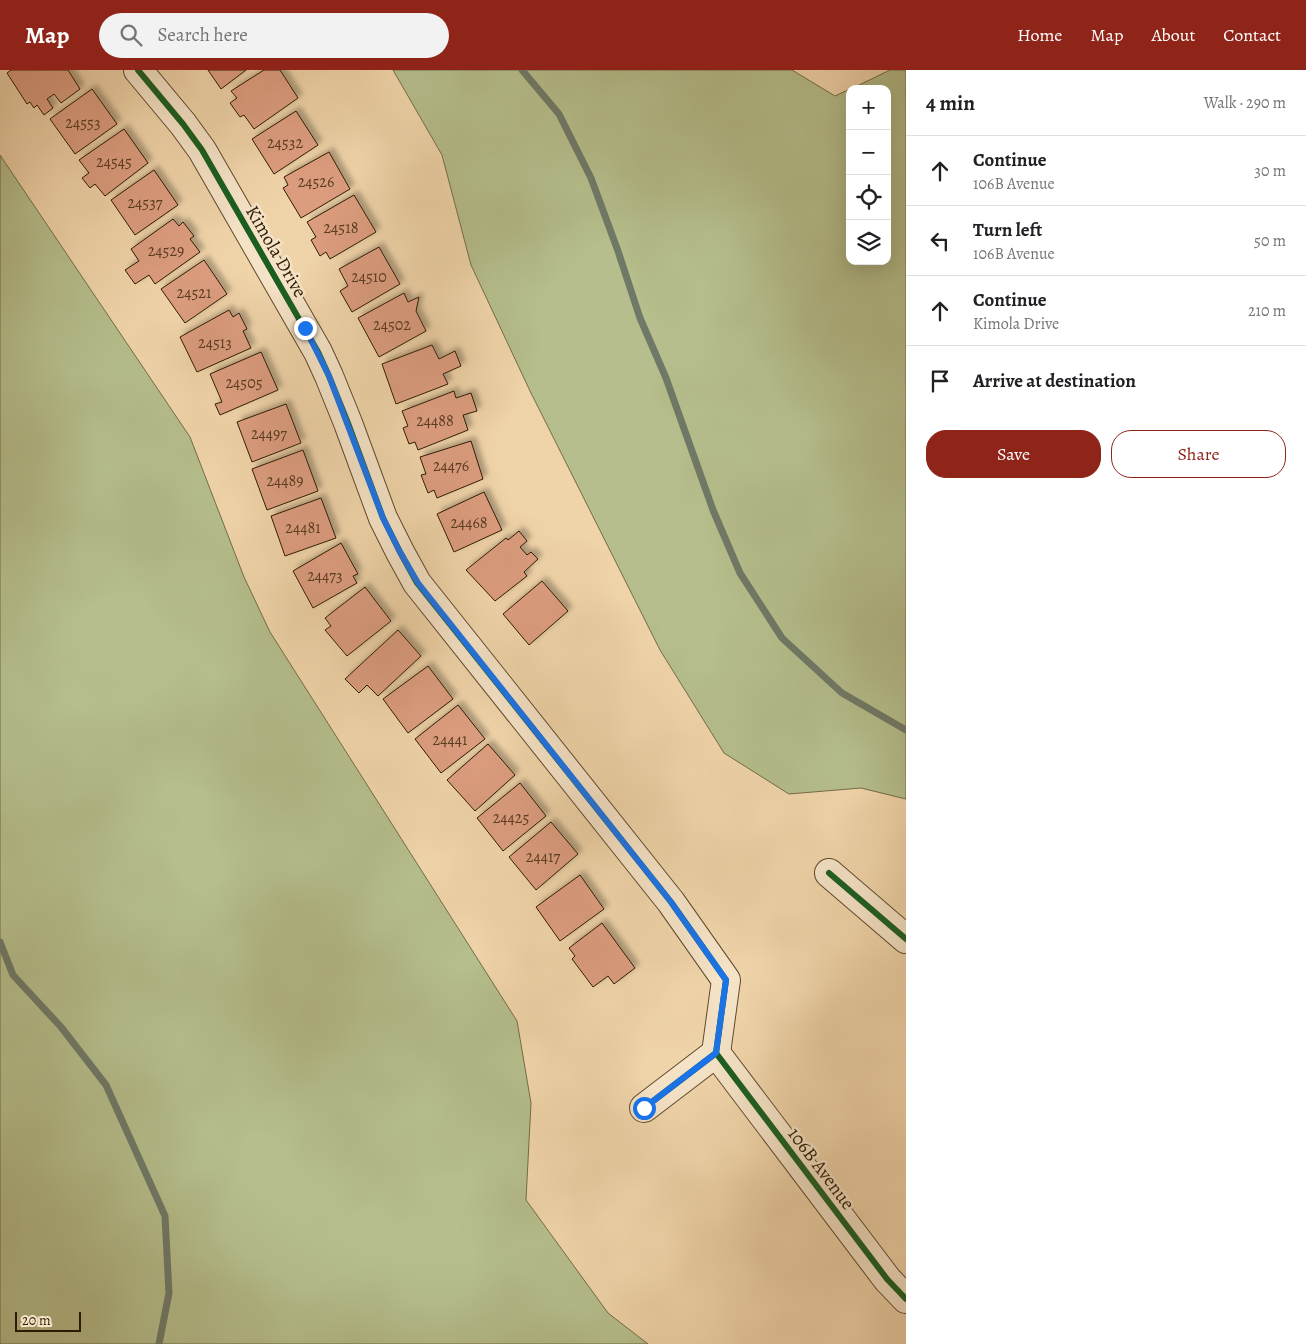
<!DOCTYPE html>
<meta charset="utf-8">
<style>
body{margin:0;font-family:Alegreya,serif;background:#f2f2f2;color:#202124}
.controls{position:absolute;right:15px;top:15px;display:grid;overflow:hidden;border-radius:10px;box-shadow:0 5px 20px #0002}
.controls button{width:45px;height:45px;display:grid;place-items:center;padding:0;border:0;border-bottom:1px solid #e0e0e0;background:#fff;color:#202124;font:25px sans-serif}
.scale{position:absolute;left:15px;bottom:12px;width:66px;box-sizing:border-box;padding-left:5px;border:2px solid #2f1b03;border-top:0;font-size:14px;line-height:18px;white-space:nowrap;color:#2f1b03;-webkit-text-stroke:4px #f5e3c7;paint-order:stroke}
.stop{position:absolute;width:15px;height:15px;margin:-11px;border:4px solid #1a73e8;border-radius:50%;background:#fff}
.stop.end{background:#1a73e8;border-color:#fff;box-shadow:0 1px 5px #0008}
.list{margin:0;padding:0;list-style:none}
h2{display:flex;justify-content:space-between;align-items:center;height:65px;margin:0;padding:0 20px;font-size:21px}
h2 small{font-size:16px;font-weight:400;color:#757577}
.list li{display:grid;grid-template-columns:32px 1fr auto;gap:15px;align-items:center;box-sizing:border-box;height:70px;padding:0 20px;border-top:1px solid #e0e0e0}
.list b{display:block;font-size:19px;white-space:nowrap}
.list p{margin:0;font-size:16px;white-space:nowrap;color:#757577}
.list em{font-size:16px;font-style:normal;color:#757577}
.actions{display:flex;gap:10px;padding:15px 20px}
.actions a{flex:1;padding:11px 0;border:1px solid #8f2418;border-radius:20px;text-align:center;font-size:18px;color:#8f2418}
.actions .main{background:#8f2418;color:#fff}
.icon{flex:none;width:28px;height:28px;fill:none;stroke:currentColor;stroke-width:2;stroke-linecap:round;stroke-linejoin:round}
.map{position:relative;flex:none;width:906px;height:1274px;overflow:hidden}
header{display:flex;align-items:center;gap:30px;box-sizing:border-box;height:70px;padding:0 25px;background:#8f2418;color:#fff}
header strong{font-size:24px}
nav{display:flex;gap:28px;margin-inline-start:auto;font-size:18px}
.search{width:350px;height:45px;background:#f2f2f2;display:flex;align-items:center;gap:12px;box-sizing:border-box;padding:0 18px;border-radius:28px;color:#757577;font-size:19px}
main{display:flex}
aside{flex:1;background:#fff}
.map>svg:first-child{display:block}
.green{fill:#b5be8c;stroke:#726c48}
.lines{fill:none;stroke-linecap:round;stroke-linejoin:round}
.stream{stroke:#6f7967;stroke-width:7}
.building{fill:#dc9d7f;stroke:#2f1b03;filter:url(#shadow)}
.minor-casing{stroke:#5f492c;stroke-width:30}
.minor{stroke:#f5e3c7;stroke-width:28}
.cycleway-casing{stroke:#f5e3c7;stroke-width:9}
.cycleway{stroke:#1b5e20;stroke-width:6}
.route{stroke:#1a73e8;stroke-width:6}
.labels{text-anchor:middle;stroke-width:5;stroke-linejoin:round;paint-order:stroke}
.number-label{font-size:16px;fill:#5a3c22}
.street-label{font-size:19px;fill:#2f1b03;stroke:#f5e3c7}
</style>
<header>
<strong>Map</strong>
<div class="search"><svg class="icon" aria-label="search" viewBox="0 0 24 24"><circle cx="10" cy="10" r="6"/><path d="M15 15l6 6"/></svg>Search here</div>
<nav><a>Home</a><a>Map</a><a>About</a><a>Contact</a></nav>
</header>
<main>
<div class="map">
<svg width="906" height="1274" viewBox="0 0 906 1274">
<defs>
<filter id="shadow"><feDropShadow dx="4.5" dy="-4.5" stdDeviation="2.5" flood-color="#0004"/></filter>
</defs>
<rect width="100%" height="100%" fill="#f0d4a9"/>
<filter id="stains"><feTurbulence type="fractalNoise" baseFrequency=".004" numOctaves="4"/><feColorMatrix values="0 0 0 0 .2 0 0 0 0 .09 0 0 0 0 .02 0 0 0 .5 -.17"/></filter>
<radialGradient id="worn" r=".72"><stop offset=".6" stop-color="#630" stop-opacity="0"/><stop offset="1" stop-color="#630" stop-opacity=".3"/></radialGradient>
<g class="green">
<polygon points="393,0 792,0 835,26 850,19 850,191 887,191 887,19 851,19 890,0 906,0 906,729 861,718 789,724 724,683 660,580 530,321 471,195 442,85"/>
<polygon points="0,85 190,367 244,507 270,562 517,951 531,1033 526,1130 608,1243 648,1274 0,1274"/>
</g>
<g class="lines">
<g class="stream">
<polyline points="522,0 559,44 591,108 618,181 640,248 666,308 713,440 740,503 782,568 842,623 906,660"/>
<polyline points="0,872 13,905 61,957 106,1015 165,1146 169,1223 159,1274"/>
</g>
</g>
<g class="building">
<polygon points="11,0 68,0 80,19 61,33 54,24 47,29 53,38 44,45 37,35 34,38 30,32 27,34 7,3"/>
<polygon points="208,0 246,0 221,19"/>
<polygon points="264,0 280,0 298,28 254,59 244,45 240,47 230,33 237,28 231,21"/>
<polygon points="92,19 117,54 75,84 50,49"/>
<polygon points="296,41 318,75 274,104 252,69"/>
<polygon points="124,59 148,93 105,126 95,114 90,118 82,108 89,103 79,90"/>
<polygon points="329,82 350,119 301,148 283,118 288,115 284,107"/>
<polygon points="154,100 178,135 135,165 111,130"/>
<polygon points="354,125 376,162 330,189 326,182 320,186 311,170 316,167 307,152"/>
<polygon points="173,149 179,156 183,152 194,166 190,169 200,182 155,214 149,205 135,214 125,200 139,191 131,179"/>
<polygon points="379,177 400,214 352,242 340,221 348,216 339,199"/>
<polygon points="204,190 227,224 185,253 161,219"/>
<polygon points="404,223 408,232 419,227 416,241 426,261 379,287 358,248"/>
<polygon points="229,240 233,247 239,243 247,259 243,261 251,278 197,302 180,267"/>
<polygon points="432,275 439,289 455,281 461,296 443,304 448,314 396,334 382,294"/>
<polygon points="261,282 278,320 220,345 215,334 222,332 210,304"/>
<polygon points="454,321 456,328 471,323 477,341 463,345 468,360 418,380 415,372 409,374 403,358 408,356 402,341"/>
<polygon points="286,334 301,373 252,392 237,352"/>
<polygon points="471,371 483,409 437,428 434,420 428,423 421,405 426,404 420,387"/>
<polygon points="303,380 318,421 267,440 252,399"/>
<polygon points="484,422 502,460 454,482 437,444"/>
<polygon points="321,428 336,468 285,486 271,446"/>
<polygon points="519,461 527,471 520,477 527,485 531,482 538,489 524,502 527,506 495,531 466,500 506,468 508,470"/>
<polygon points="341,473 358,504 353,506 357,513 313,538 293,501"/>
<polygon points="542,511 568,541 529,575 503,544"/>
<polygon points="365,517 391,551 347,586 325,560 331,556 325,548"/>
<polygon points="398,560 421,586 378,626 367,615 359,623 345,609"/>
<polygon points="428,596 453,629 408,663 383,629"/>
<polygon points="458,635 485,669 441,703 415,669"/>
<polygon points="488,674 515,705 475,741 447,710"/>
<polygon points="520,713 546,746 503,781 477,748"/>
<polygon points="551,752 578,784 536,820 509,787"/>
<polygon points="580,805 604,839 560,871 536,837"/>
<polygon points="602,853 635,898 614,914 608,906 593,917 572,889 575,886 569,878"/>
</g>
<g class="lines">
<g class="minor-casing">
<g id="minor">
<polyline points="138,0 183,54 202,80 318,282 329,306 348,353 383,448 400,482 417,513 671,832 726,910 716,983 644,1038"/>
<polyline points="829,803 906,869"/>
<polyline points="716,983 887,1209 906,1229"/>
</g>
</g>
<use href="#minor" class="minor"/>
<g class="cycleway-casing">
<g id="cycleway">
<polyline points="138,0 183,54 202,80 318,282 329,306 348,353 383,448 400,482 417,513 671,832 726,910 716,983 644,1038"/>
<polyline points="829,803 906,869"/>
<polyline points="716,983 887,1209 906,1229"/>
</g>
</g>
<use href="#cycleway" class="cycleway"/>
</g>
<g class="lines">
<polyline class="route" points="305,258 329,306 383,448 400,482 418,513 671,832 726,910 716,983 644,1038"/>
</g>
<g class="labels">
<g class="number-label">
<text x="83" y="58">24553</text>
<text x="285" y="78">24532</text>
<text x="114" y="97">24545</text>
<text x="316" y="117">24526</text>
<text x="145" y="138">24537</text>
<text x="341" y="163">24518</text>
<text x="166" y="186">24529</text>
<text x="369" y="212">24510</text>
<text x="194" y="228">24521</text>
<text x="392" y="260">24502</text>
<text x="215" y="278">24513</text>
<text x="244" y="318">24505</text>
<text x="435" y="356">24488</text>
<text x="269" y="369">24497</text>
<text x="451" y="401">24476</text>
<text x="285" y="416">24489</text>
<text x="469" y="458">24468</text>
<text x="303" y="463">24481</text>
<text x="325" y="511">24473</text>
<text x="450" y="675">24441</text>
<text x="511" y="753">24425</text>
<text x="543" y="792">24417</text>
</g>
<g class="street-label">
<text transform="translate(277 181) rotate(60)" y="7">Kimola Drive</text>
<text transform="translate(822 1098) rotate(53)" y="7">106B Avenue</text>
</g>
</g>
<rect width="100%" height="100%" filter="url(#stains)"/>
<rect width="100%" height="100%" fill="url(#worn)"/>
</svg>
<div class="controls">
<button>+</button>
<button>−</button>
<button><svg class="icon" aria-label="locate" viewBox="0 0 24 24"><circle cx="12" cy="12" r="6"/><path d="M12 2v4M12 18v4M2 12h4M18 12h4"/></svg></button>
<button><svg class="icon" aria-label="layers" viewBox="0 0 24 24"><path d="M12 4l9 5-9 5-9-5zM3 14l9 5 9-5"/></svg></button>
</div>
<div class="scale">20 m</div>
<div class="stop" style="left:644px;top:1038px"></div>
<div class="stop end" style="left:305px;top:258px"></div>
</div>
<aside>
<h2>4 min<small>Walk · 290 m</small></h2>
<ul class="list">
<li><svg class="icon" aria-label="ahead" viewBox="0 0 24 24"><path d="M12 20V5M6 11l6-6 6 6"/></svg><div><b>Continue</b><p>106B Avenue</p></div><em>30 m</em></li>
<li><svg class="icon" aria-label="left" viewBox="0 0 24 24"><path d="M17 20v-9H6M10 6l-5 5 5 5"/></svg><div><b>Turn left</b><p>106B Avenue</p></div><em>50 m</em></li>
<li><svg class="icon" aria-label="ahead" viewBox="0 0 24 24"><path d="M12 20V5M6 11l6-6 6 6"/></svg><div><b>Continue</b><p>Kimola Drive</p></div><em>210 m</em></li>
<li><svg class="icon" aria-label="arrive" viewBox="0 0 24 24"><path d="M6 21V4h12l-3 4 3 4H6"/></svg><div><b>Arrive at destination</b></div></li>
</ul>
<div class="actions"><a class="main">Save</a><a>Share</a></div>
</aside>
</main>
